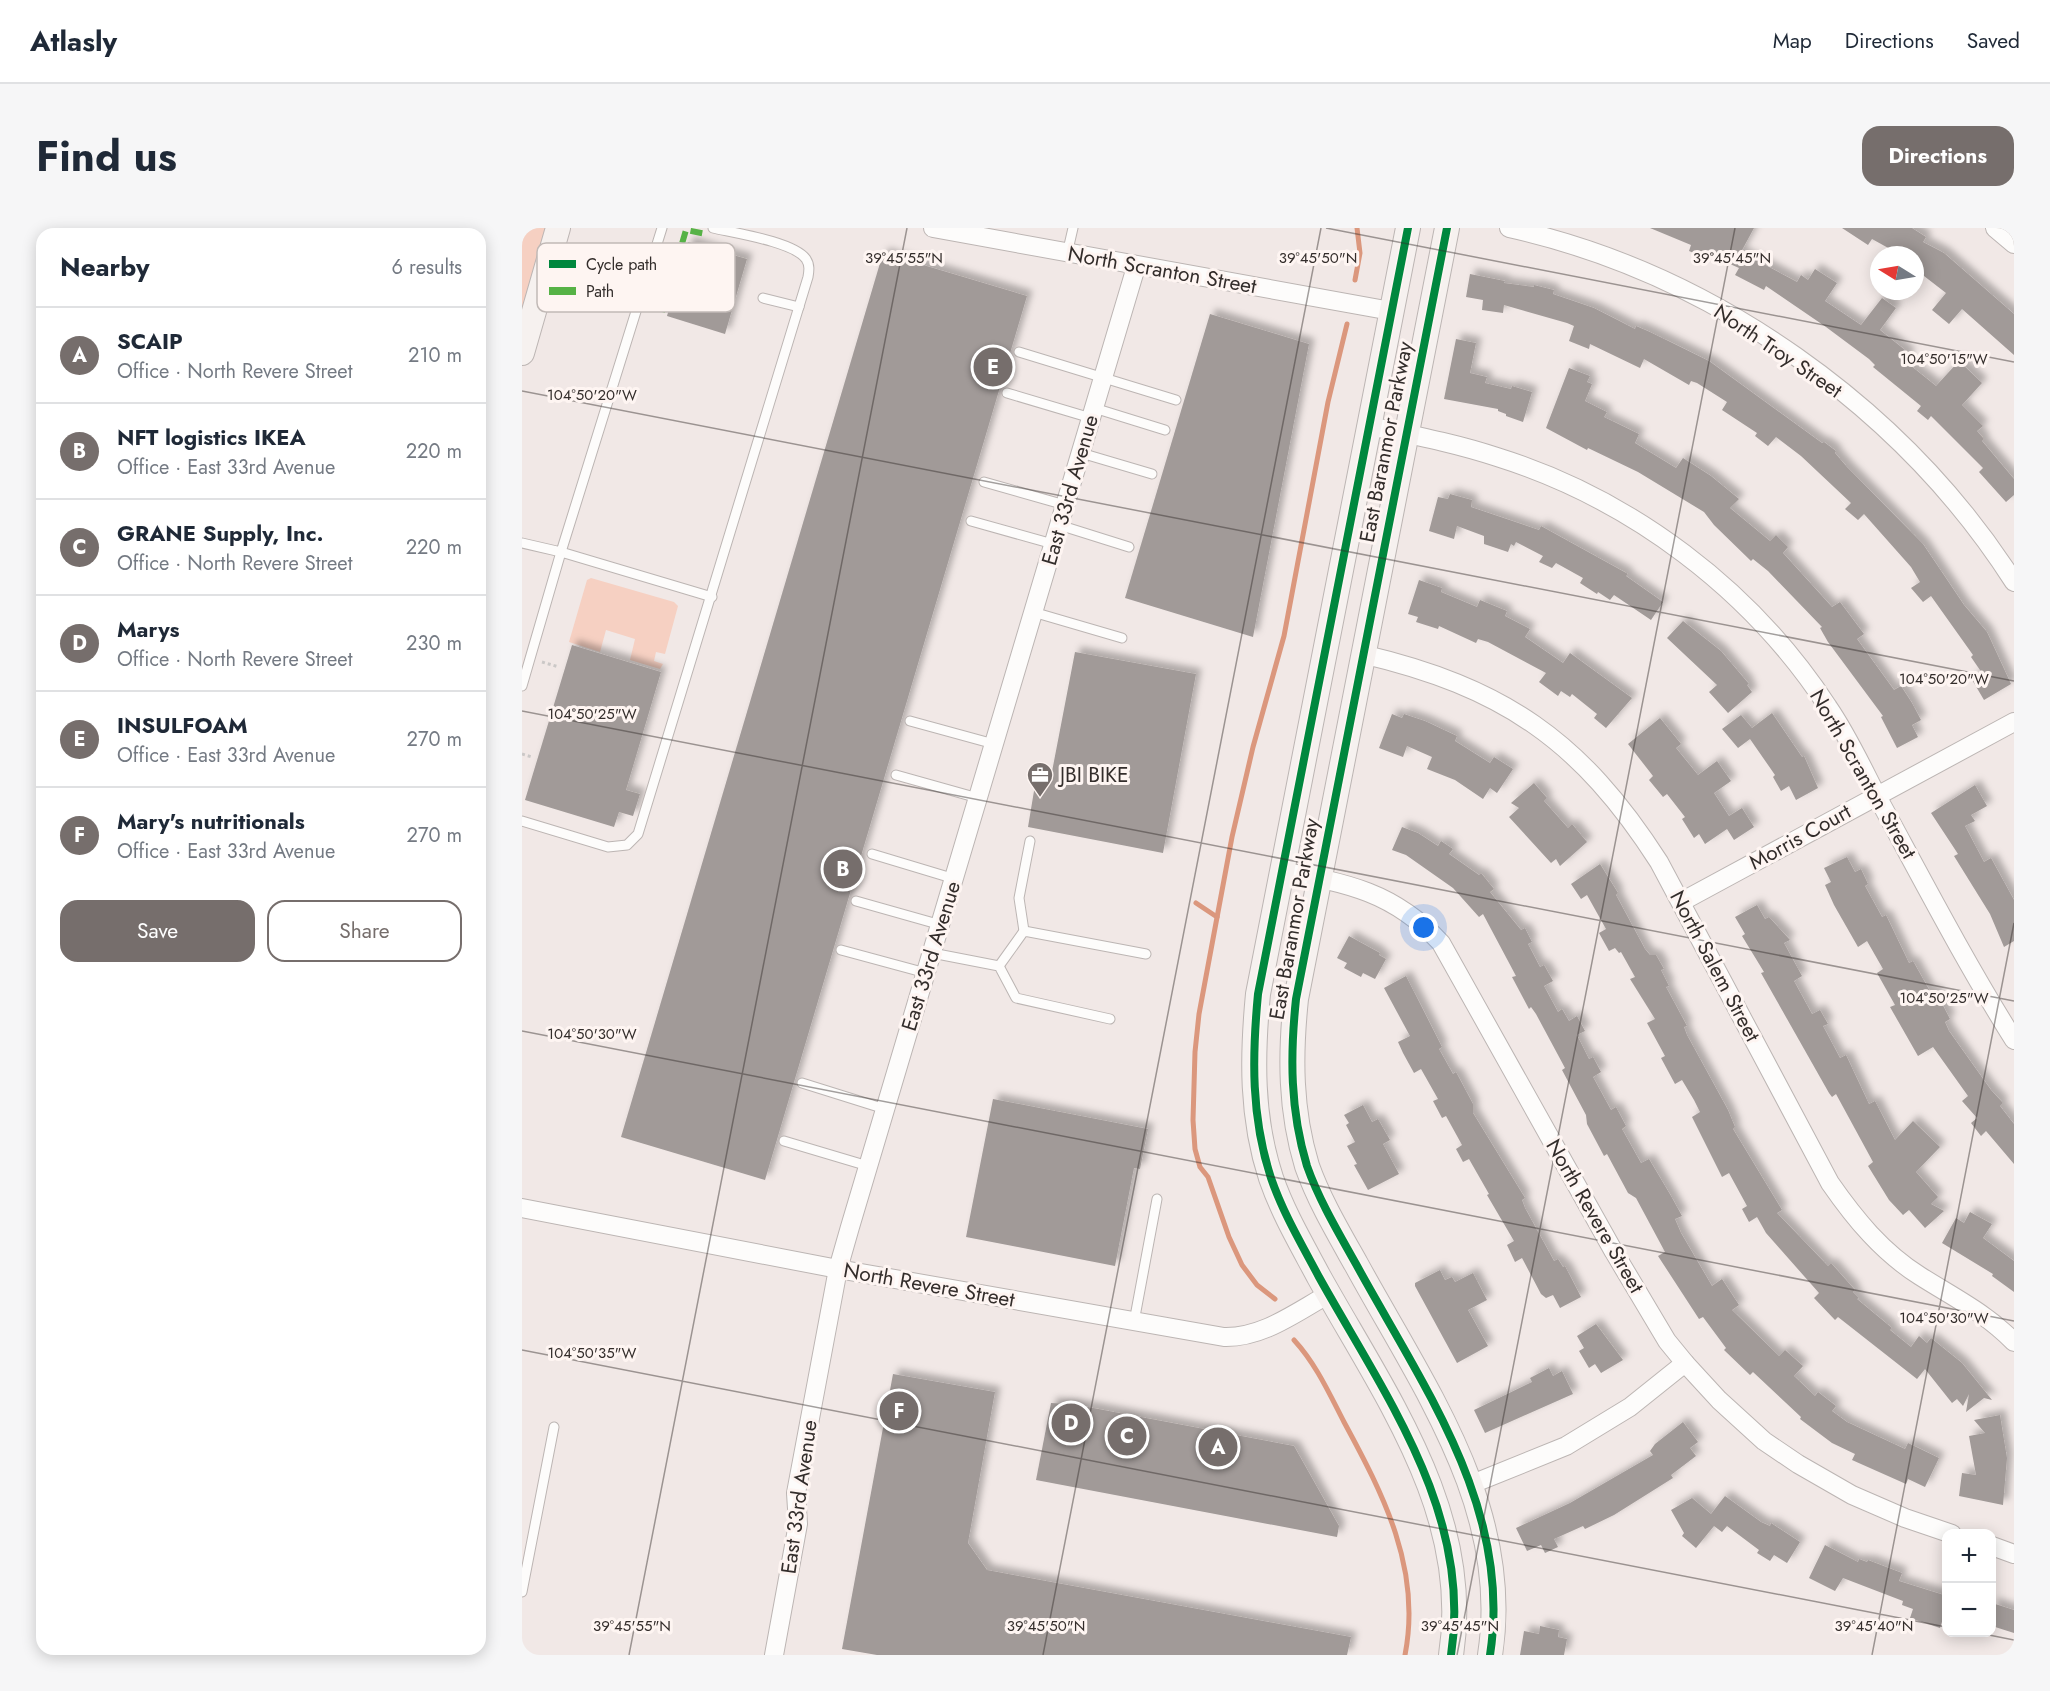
<!DOCTYPE html>
<meta charset="utf-8">
<style>
body{margin:0;font-family:Jost,sans-serif;background:#f6f6f7;color:#1f2937}
.controls{position:absolute;right:18px;bottom:18px;display:grid;overflow:hidden;border-radius:12px;box-shadow:0 3px 15px #0003}
.controls button{width:54px;height:54px;display:grid;place-items:center;padding:0;border:0;border-bottom:2px solid #e0e1e3;background:#fff;color:#1f2937;font:30px sans-serif}
.compass{position:absolute;left:1348px;top:18px;width:54px;height:54px;border-radius:50%;background:#fff;box-shadow:0 3px 15px #0003;rotate:281deg}
.you{position:absolute;left:902px;top:700px;width:21px;height:21px;margin:-15px;border:4px solid #fff;border-radius:50%;background:#1a73e8;box-shadow:0 0 0 9px #1a73e833}
.badge{display:grid;place-items:center;width:39px;height:39px;border-radius:50%;background:#766e6c;color:#fff;font-size:20px;font-weight:700}
.pin{position:absolute;translate:-50% -50%;border:3px solid #fff;box-shadow:0 2px 6px #0006}
.list{margin:0;padding:0;list-style:none}
h2{display:flex;justify-content:space-between;align-items:center;height:78px;margin:0;padding:0 24px;font-size:26px}
h2 small{font-size:20px;font-weight:400;color:#747a83}
.list li{display:grid;grid-template-columns:39px 1fr auto;gap:18px;align-items:center;box-sizing:border-box;height:96px;padding:0 24px;border-top:2px solid #e0e1e3}
.list b{display:block;font-size:22px;white-space:nowrap}
.list p{margin:0;font-size:20px;white-space:nowrap;color:#747a83}
.list em{font-size:20px;font-style:normal;color:#747a83}
.actions{display:flex;gap:12px;padding:18px 24px}
.actions a{flex:1;padding:14px 0;border:2px solid #766e6c;border-radius:18px;text-align:center;font-size:21px;color:#766e6c}
.actions .main{background:#766e6c;color:#fff}
.map{position:relative;flex:none;width:1492px;height:1427px;overflow:hidden;border-radius:18px}
header{display:flex;align-items:center;gap:36px;box-sizing:border-box;height:84px;padding:0 30px;background:#fff;border-bottom:2px solid #e0e1e3}
header strong{font-size:28px}
nav{display:flex;gap:33px;margin-inline-start:auto;font-size:21px}
.intro{display:flex;align-items:center;justify-content:space-between;box-sizing:border-box;height:144px;padding:0 36px}
h1{margin:0;font-size:42px}
.button{padding:15px 27px;border-radius:18px;background:#766e6c;color:#fff;font-size:21px;font-weight:700}
main{display:flex;gap:36px;padding:0 36px}
aside{flex:1;background:#fff;border-radius:18px;box-shadow:0 3px 15px #0003}
.map>svg:first-child{display:block}
.green{fill:#f6d0c2}
.lines{fill:none;stroke-linecap:round;stroke-linejoin:round}
.stream{stroke:#db977d;stroke-width:5}
.building{fill:#a19a98;filter:url(#shadow)}
.lane-casing{stroke:#bcb5b3;stroke-width:11}
.street-casing{stroke:#bcb5b3;stroke-width:20}
.secondary-casing{stroke:#bcb5b3;stroke-width:26}
.path{stroke:#cbc8c7;stroke-width:3;stroke-dasharray:3 3;stroke-linecap:butt}
.lane{stroke:#fdfcfb;stroke-width:9}
.street{stroke:#fdfcfb;stroke-width:18}
.secondary{stroke:#f6f1ef;stroke-width:24}
.quiet{stroke:#56b246;stroke-width:6;stroke-dasharray:12 6;stroke-linecap:butt}
.cycleway-casing{stroke:#fef5f2;stroke-width:11}
.cycleway{stroke:#00873e;stroke-width:8}
.ticks{fill:none;stroke:#332d2b;stroke-width:1.5;stroke-opacity:0.45}
.labels{text-anchor:middle;stroke-width:6;stroke-linejoin:round;paint-order:stroke}
.street-label{font-size:21px;fill:#332d2b;stroke:#fef5f2}
.poi-label{font-size:21px;fill:#332d2b;stroke:#fef5f2;text-anchor:start}
.key{fill:#fef5f2;stroke:#c1b9b6;stroke-width:1.5}
.key-label{font-size:16px;fill:#332d2b}
.ticks-label{font-size:15px;text-anchor:middle;fill:#332d2b;stroke:#fef5f2;stroke-width:6;stroke-linejoin:round;paint-order:stroke}
</style>
<header>
<strong>Atlasly</strong>
<nav><a>Map</a><a>Directions</a><a>Saved</a></nav>
</header>
<div class="intro"><h1>Find us</h1><a class="button">Directions</a></div>
<main>
<aside>
<h2>Nearby<small>6 results</small></h2>
<ul class="list">
<li><span class="badge">A</span><div><b>SCAIP</b><p>Office · North Revere Street</p></div><em>210 m</em></li>
<li><span class="badge">B</span><div><b>NFT logistics IKEA</b><p>Office · East 33rd Avenue</p></div><em>220 m</em></li>
<li><span class="badge">C</span><div><b>GRANE Supply, Inc.</b><p>Office · North Revere Street</p></div><em>220 m</em></li>
<li><span class="badge">D</span><div><b>Marys</b><p>Office · North Revere Street</p></div><em>230 m</em></li>
<li><span class="badge">E</span><div><b>INSULFOAM</b><p>Office · East 33rd Avenue</p></div><em>270 m</em></li>
<li><span class="badge">F</span><div><b>Mary's nutritionals</b><p>Office · East 33rd Avenue</p></div><em>270 m</em></li>
</ul>
<div class="actions"><a class="main">Save</a><a>Share</a></div>
</aside>
<div class="map">
<svg width="1492" height="1427" viewBox="0 0 1492 1427">
<defs>
<filter id="shadow"><feDropShadow dx="5.5" dy="-5.5" stdDeviation="3" flood-color="#0004"/></filter>
</defs>
<rect width="100%" height="100%" fill="#f1e8e6"/>
<g class="green">
<polygon points="0,0 31,0 0,106"/>
<polygon points="69,350 152,374 156,378 143,426 134,424 132,433 141,436 138,441 108,432 113,411 84,402 78,424 47,414 65,352"/>
</g>
<g class="lines">
<g class="stream">
<polyline points="833,52 838,25 835,0"/>
<polyline points="674,675 695,689"/>
<polyline points="753,1071 735,1057 720,1037 707,1009 686,949 678,939 673,921 671,892 673,824 677,786 710,609 731,519 762,408 806,174 825,96"/>
<path d="M772,1112C794,1136 807,1165 822,1194C861,1266 900,1341 883,1427"/>
</g>
</g>
<g class="building">
<polygon points="1128,0 1232,0 1219,24 1275,54 1279,47 1286,52 1293,41 1315,55 1303,73 1339,97 1360,70 1374,80 1358,102 1388,126 1383,133 1414,158 1437,133 1460,155 1440,177 1461,198 1455,203 1462,211 1460,213 1492,251 1492,267 1484,274 1457,244 1461,240 1409,188 1406,192 1395,183 1399,178 1351,139 1353,137 1347,131 1304,99 1244,58 1242,62 1213,47 1217,40 1190,28 1188,32 1167,23 1169,17"/>
<polygon points="1320,0 1390,0 1404,9 1401,14 1422,25 1492,86 1492,127 1440,81 1427,96 1410,82 1424,65 1393,41 1393,27 1379,27 1350,11 1346,17"/>
<polygon points="166,14 225,31 203,106 145,88"/>
<polygon points="361,25 505,68 243,952 99,909"/>
<polygon points="948,46 983,53 982,55 1012,59 1012,57 1032,62 1031,66 1072,80 1113,101 1114,98 1128,104 1187,133 1300,215 1302,214 1314,223 1313,225 1325,239 1401,316 1442,377 1465,404 1489,456 1462,472 1449,450 1460,445 1449,429 1451,427 1409,368 1401,374 1389,360 1398,354 1389,339 1342,286 1336,292 1323,281 1329,275 1279,228 1254,209 1246,218 1233,208 1235,205 1200,182 1205,174 1175,155 1169,153 1167,157 1122,131 1118,140 1068,116 1067,121 1047,113 1052,98 1045,95 982,77 981,85 960,82 961,72 944,69"/>
<polygon points="688,86 787,116 731,409 603,370"/>
<polygon points="934,111 954,115 948,145 965,149 963,155 989,161 990,158 1010,164 1001,194 984,188 984,186 976,183 976,181 922,171"/>
<polygon points="1047,140 1068,148 1065,154 1070,156 1063,173 1085,184 1082,189 1117,206 1113,215 1154,240 1161,230 1189,248 1217,271 1208,280 1248,313 1254,307 1266,319 1261,325 1310,379 1318,374 1342,406 1335,411 1372,462 1379,458 1390,475 1399,492 1390,497 1396,509 1375,520 1359,489 1361,488 1306,414 1298,400 1300,399 1246,343 1231,331 1229,333 1192,297 1182,284 1116,244 1066,220 1065,222 1024,200"/>
<polygon points="928,266 950,272 949,279 1017,302 1019,298 1106,346 1104,348 1141,374 1129,392 1092,367 1088,372 1076,364 1075,366 1058,355 1061,350 1034,335 1030,340 1017,334 1021,328 994,314 992,318 989,316 986,324 962,316 962,308 935,298 932,311 907,303 916,269 926,271"/>
<polygon points="897,352 920,360 919,364 955,379 958,372 985,383 983,388 1008,401 1003,409 1041,435 1048,425 1110,470 1084,500 1072,490 1075,486 1050,466 1048,469 1039,463 1036,468 1017,454 1024,445 966,414 956,411 954,415 917,398 916,401 894,394 896,389 886,386"/>
<polygon points="1161,393 1199,423 1227,456 1225,457 1230,464 1206,485 1187,464 1195,457 1145,410"/>
<polygon points="50,417 139,444 104,562 118,566 111,588 97,584 92,599 3,572"/>
<polygon points="553,424 674,446 641,625 506,599 514,551 528,554"/>
<polygon points="1250,485 1280,529 1282,528 1296,560 1274,572 1267,558 1259,563 1251,549 1253,547 1228,511 1216,520 1200,501 1219,487 1230,500"/>
<polygon points="870,486 880,490 882,486 903,493 935,508 933,513 968,535 972,529 991,541 975,565 968,560 961,571 933,552 905,541 910,529 885,518 881,529 857,520"/>
<polygon points="1138,490 1159,516 1154,520 1176,547 1195,533 1209,553 1192,565 1207,588 1220,580 1232,599 1212,612 1205,601 1183,616 1177,606 1172,610 1160,591 1163,589 1145,566 1141,569 1127,552 1131,548 1106,516"/>
<polygon points="1012,555 1025,570 1022,573 1046,600 1050,596 1065,614 1038,638 1034,631 1029,635 987,589 997,580 989,575"/>
<polygon points="1453,557 1465,578 1449,587 1453,593 1443,598 1462,634 1469,630 1492,672 1492,713 1482,719 1468,686 1432,628 1436,626 1409,585"/>
<polygon points="880,599 896,605 916,618 919,613 931,621 927,626 957,647 959,645 972,661 968,664 999,702 1003,700 1010,714 1006,716 1018,739 1022,737 1031,753 1022,758 1036,784 1040,781 1047,793 1055,788 1063,803 1055,807 1067,831 1071,829 1079,844 1071,849 1089,882 1094,879 1104,898 1100,901 1119,935 1127,931 1149,968 1160,988 1153,991 1159,1005 1190,1058 1200,1051 1217,1077 1210,1082 1257,1128 1263,1122 1281,1138 1272,1148 1293,1168 1296,1164 1314,1178 1310,1183 1325,1194 1383,1221 1386,1215 1417,1230 1403,1259 1386,1251 1384,1256 1330,1232 1333,1226 1310,1215 1278,1191 1279,1189 1231,1144 1228,1147 1202,1122 1204,1120 1181,1089 1177,1091 1136,1028 1143,1024 1114,970 1106,965 1085,926 1082,928 1065,896 1064,887 1040,842 1043,840 1014,786 1009,779 1007,781 990,749 994,748 961,686 957,689 931,660 884,627 870,622"/>
<polygon points="1325,629 1333,644 1339,641 1346,656 1343,658 1360,689 1364,687 1387,735 1391,733 1409,765 1413,762 1428,791 1423,794 1427,803 1469,862 1481,875 1478,878 1492,896 1492,936 1464,903 1459,908 1449,895 1455,890 1440,873 1446,868 1411,819 1396,828 1368,779 1373,777 1355,745 1361,741 1345,713 1336,719 1312,677 1303,657 1309,654 1302,640"/>
<polygon points="1078,636 1096,665 1094,667 1123,721 1128,727 1134,727 1142,741 1139,742 1147,758 1144,759 1165,798 1162,799 1165,807 1206,882 1213,899 1211,901 1260,982 1255,985 1306,1038 1309,1035 1333,1062 1331,1064 1337,1070 1335,1071 1370,1100 1368,1102 1389,1119 1397,1108 1405,1115 1409,1110 1440,1135 1470,1172 1462,1170 1444,1184 1447,1166 1441,1178 1435,1171 1430,1175 1403,1141 1395,1151 1316,1089 1313,1092 1292,1070 1297,1065 1244,1005 1235,989 1227,994 1220,981 1225,978 1207,945 1200,949 1170,889 1178,884 1172,872 1160,852 1153,856 1139,830 1143,828 1125,795 1133,791 1108,751 1113,749 1099,724 1097,725 1093,720 1087,723 1077,705 1084,701 1065,667 1059,671 1049,656"/>
<polygon points="1235,677 1243,691 1247,689 1268,712 1262,715 1280,748 1272,753 1290,786 1298,782 1306,796 1301,798 1318,830 1324,827 1347,876 1353,873 1373,912 1391,893 1418,919 1394,944 1416,969 1409,976 1422,983 1403,1000 1387,982 1381,987 1367,972 1346,938 1351,934 1314,866 1310,869 1307,865 1239,745 1242,744 1220,708 1223,706 1213,689"/>
<polygon points="827,708 858,725 857,727 864,731 853,751 841,745 839,749 822,740 825,735 815,730"/>
<polygon points="884,748 920,819 917,821 931,846 934,844 951,876 951,885 1003,970 1000,972 1003,980 1032,1033 1036,1031 1041,1039 1043,1038 1059,1069 1038,1080 1031,1067 1024,1070 1019,1066 1000,1030 993,1034 985,1017 992,1013 965,967 967,966 947,931 941,934 934,921 940,917 924,888 920,890 911,873 916,871 899,841 892,845 881,825 876,814 888,808 862,760"/>
<polygon points="471,871 626,901 618,941 612,940 593,1038 444,1009"/>
<polygon points="841,877 850,894 856,891 868,912 861,916 877,946 846,962 832,937 835,936 825,918 833,914 824,897 827,895 822,887"/>
<polygon points="1448,984 1470,996 1461,1010 1492,1033 1492,1064 1470,1048 1471,1046 1420,1015 1434,990 1442,995"/>
<polygon points="918,1042 923,1052 930,1049 933,1054 951,1045 965,1072 946,1082 966,1118 935,1135 893,1058 893,1055"/>
<polygon points="1074,1096 1101,1132 1079,1145 1073,1136 1067,1140 1057,1123 1062,1120 1055,1108"/>
<polygon points="1027,1140 1031,1148 1040,1143 1051,1166 963,1205 952,1182 1010,1154 1008,1150"/>
<polygon points="371,1146 473,1164 446,1315 465,1342 829,1409 825,1427 355,1427 320,1421"/>
<polygon points="529,1175 550,1176 772,1218 817,1298 815,1309 514,1252"/>
<polygon points="1478,1187 1485,1230 1481,1277 1437,1268 1440,1245 1454,1247 1447,1208 1463,1205 1452,1192"/>
<polygon points="1161,1194 1176,1214 1168,1220 1174,1228 1149,1247 1151,1250 1092,1287 1063,1301 1061,1298 1032,1311 1036,1319 1023,1325 1019,1317 1005,1323 994,1300 1048,1275 1131,1227 1128,1223 1133,1216"/>
<polygon points="1203,1268 1239,1294 1248,1298 1249,1295 1278,1314 1265,1335 1252,1327 1248,1333 1235,1325 1237,1322 1205,1298 1200,1304 1192,1298 1174,1320 1160,1308 1162,1305 1149,1282 1170,1270 1189,1286"/>
<polygon points="1303,1317 1336,1334 1337,1331 1345,1334 1346,1332 1380,1345 1377,1353 1425,1368 1425,1378 1418,1400 1388,1390 1391,1381 1380,1377 1381,1373 1321,1350 1313,1363 1287,1350"/>
<polygon points="1470,1375 1492,1382 1492,1405 1470,1398"/>
<polygon points="1018,1398 1037,1402 1036,1409 1045,1411 1042,1427 998,1427 1002,1403 1017,1406"/>
</g>
<g class="lines">
<g class="lane-casing">
<g id="lane">
<polyline points="545,26 551,0"/>
<polyline points="241,70 277,79"/>
<polyline points="497,124 654,172"/>
<polyline points="485,165 569,190"/>
<polyline points="572,180 643,202"/>
<polyline points="559,225 630,246"/>
<polyline points="462,254 543,277"/>
<polyline points="449,293 531,316"/>
<polyline points="537,297 607,319"/>
<polyline points="0,315 39,324 140,0"/>
<polyline points="511,384 600,410"/>
<polyline points="0,458 39,324 190,369"/>
<polyline points="388,493 472,516"/>
<polyline points="374,547 456,570"/>
<path d="M0,593L86,619L105,617L116,606L286,49C287,43 288,37 284,31C272,14 213,5 191,0"/>
<polyline points="350,626 433,651"/>
<polyline points="334,673 419,697"/>
<polyline points="502,703 497,670 508,613"/>
<polyline points="319,722 404,745"/>
<polyline points="410,725 477,738 494,770 588,791"/>
<polyline points="477,738 502,703 624,726"/>
<polyline points="280,855 363,881"/>
<polyline points="262,913 346,938"/>
<polyline points="612,1094 635,971"/>
<polyline points="0,1364 32,1199"/>
</g>
</g>
<g class="street-casing">
<g id="street">
<polyline points="411,0 869,83"/>
<path d="M987,0C1190,45 1380,179 1492,354"/>
<polyline points="1473,0 1492,16"/>
<path d="M847,198C890,207 933,215 975,229C1109,271 1229,361 1306,479C1326,508 1340,539 1356,570C1400,651 1443,734 1492,812"/>
<path d="M840,426C981,459 1059,512 1137,634L1308,955C1333,991 1360,1024 1398,1048C1431,1069 1464,1085 1492,1114"/>
<path d="M759,643C825,655 872,664 919,715L1092,1024L1145,1113L1163,1135L1197,1172L1242,1213L1276,1236L1330,1267L1383,1290L1430,1306"/>
<polyline points="1159,674 1492,494"/>
<path d="M0,980L316,1041L702,1109C741,1110 774,1084 807,1066"/>
<polyline points="950,1256 1044,1218 1108,1179 1163,1135"/>
<polyline points="1470,1318 1492,1326"/>
<polyline points="252,1427 276,1296 274,1265 316,1041 328,999 614,39"/>
</g>
</g>
<g class="secondary-casing">
<g id="secondary">
<path d="M886,0L736,766C730,829 729,889 749,950C761,985 780,1017 797,1049C862,1166 951,1286 929,1427"/>
<path d="M925,0L774,771C768,828 768,882 785,938C797,972 816,1004 834,1036C900,1157 991,1281 968,1427"/>
<polyline points="0,125 36,0"/>
</g>
</g>
<g class="path">
<polyline points="20,434 37,439"/>
<polyline points="0,526 10,529"/>
</g>
<use href="#lane" class="lane"/>
<use href="#street" class="street"/>
<use href="#secondary" class="secondary"/>
<polyline class="quiet" points="140,84 164,2 184,6"/>
<g class="cycleway-casing">
<g id="cycleway">
<path d="M886,0L736,766C730,829 729,889 749,950C761,985 780,1017 797,1049C862,1166 951,1286 929,1427"/>
<path d="M925,0L774,771C768,828 768,882 785,938C797,972 816,1004 834,1036C900,1157 991,1281 968,1427"/>
</g>
</g>
<use href="#cycleway" class="cycleway"/>
</g>
<path class="ticks" d="M804,0L1492,134M0,163L1492,453M0,483L1492,773M0,803L1492,1093M0,1122L1424,1399M1452,1404L1492,1412M107,1427L385,0M521,1427L799,0M935,1427L1213,0M1350,1427L1492,695"/>
<defs>
<g id="office-pin" transform="scale(1.35)"><path d="M0 17L-7.5 6A9.5 9.5 0 1 1 7.5 6Z" fill="#766e6c" stroke="#fef5f2"/><path d="M-6-3h4V-5.5h4V-3h4V5H-6ZM-1-4.5V-3h2v-1.5ZM-6 0V1H6V0Z" fill="#fff"/></g>
</defs>
<g fill-rule="evenodd">
<use href="#office-pin" x="518" y="547"/>
</g>
<g class="labels">
<g class="street-label">
<text transform="translate(640 42) rotate(10)" y="7">North Scranton Street</text>
<text transform="translate(1256 123) rotate(34)" y="7">North Troy Street</text>
<text transform="translate(864 214) rotate(-79)" y="7">East Baranmor Parkway</text>
<text transform="translate(548 262) rotate(-74)" y="7">East 33rd Avenue</text>
<text transform="translate(1341 546) rotate(60)" y="7">North Scranton Street</text>
<text transform="translate(1278 609) rotate(-29)" y="7">Morris Court</text>
<text transform="translate(772 691) rotate(-80)" y="7">East Baranmor Parkway</text>
<text transform="translate(409 728) rotate(-73)" y="7">East 33rd Avenue</text>
<text transform="translate(1193 738) rotate(62)" y="7">North Salem Street</text>
<text transform="translate(1073 988) rotate(60)" y="7">North Revere Street</text>
<text transform="translate(407 1057) rotate(10)" y="7">North Revere Street</text>
<text transform="translate(277 1269) rotate(-82)" y="7">East 33rd Avenue</text>
</g>
<g class="poi-label">
<text x="538" y="554">JBI BIKE</text>
</g>
</g>
<rect x="15" y="15" width="198" height="69" rx="9" class="key"/>
<rect x="27" y="32" width="27" height="8" fill="#00873e"/>
<rect x="27" y="59" width="27" height="8" fill="#56b246"/>
<g class="key-label">
<text x="64" y="42">Cycle path</text>
<text x="64" y="69">Path</text>
</g>
<g class="ticks-label">
<text x="382" y="35">39°45'55"N</text>
<text x="796" y="35">39°45'50"N</text>
<text x="1210" y="35">39°45'45"N</text>
<text x="1422" y="136">104°50'15"W</text>
<text x="70" y="172">104°50'20"W</text>
<text x="1422" y="456">104°50'20"W</text>
<text x="70" y="491">104°50'25"W</text>
<text x="1422" y="775">104°50'25"W</text>
<text x="70" y="811">104°50'30"W</text>
<text x="1422" y="1095">104°50'30"W</text>
<text x="70" y="1130">104°50'35"W</text>
<text x="110" y="1403">39°45'55"N</text>
<text x="524" y="1403">39°45'50"N</text>
<text x="938" y="1403">39°45'45"N</text>
<text x="1352" y="1403">39°45'40"N</text>
</g>
</svg>
<div class="controls">
<button>+</button>
<button>−</button>
</div>
<svg class="compass" viewBox="-18 -18 36 36"><path d="M0-13l5 13h-10z" fill="#e53935"/><path d="M0 13l5-13h-10z" fill="#747a83"/></svg>
<div class="you"></div>
<div class="pin badge" style="left:696px;top:1219px">A</div>
<div class="pin badge" style="left:321px;top:641px">B</div>
<div class="pin badge" style="left:605px;top:1208px">C</div>
<div class="pin badge" style="left:549px;top:1195px">D</div>
<div class="pin badge" style="left:471px;top:139px">E</div>
<div class="pin badge" style="left:377px;top:1183px">F</div>
</div>
</main>
